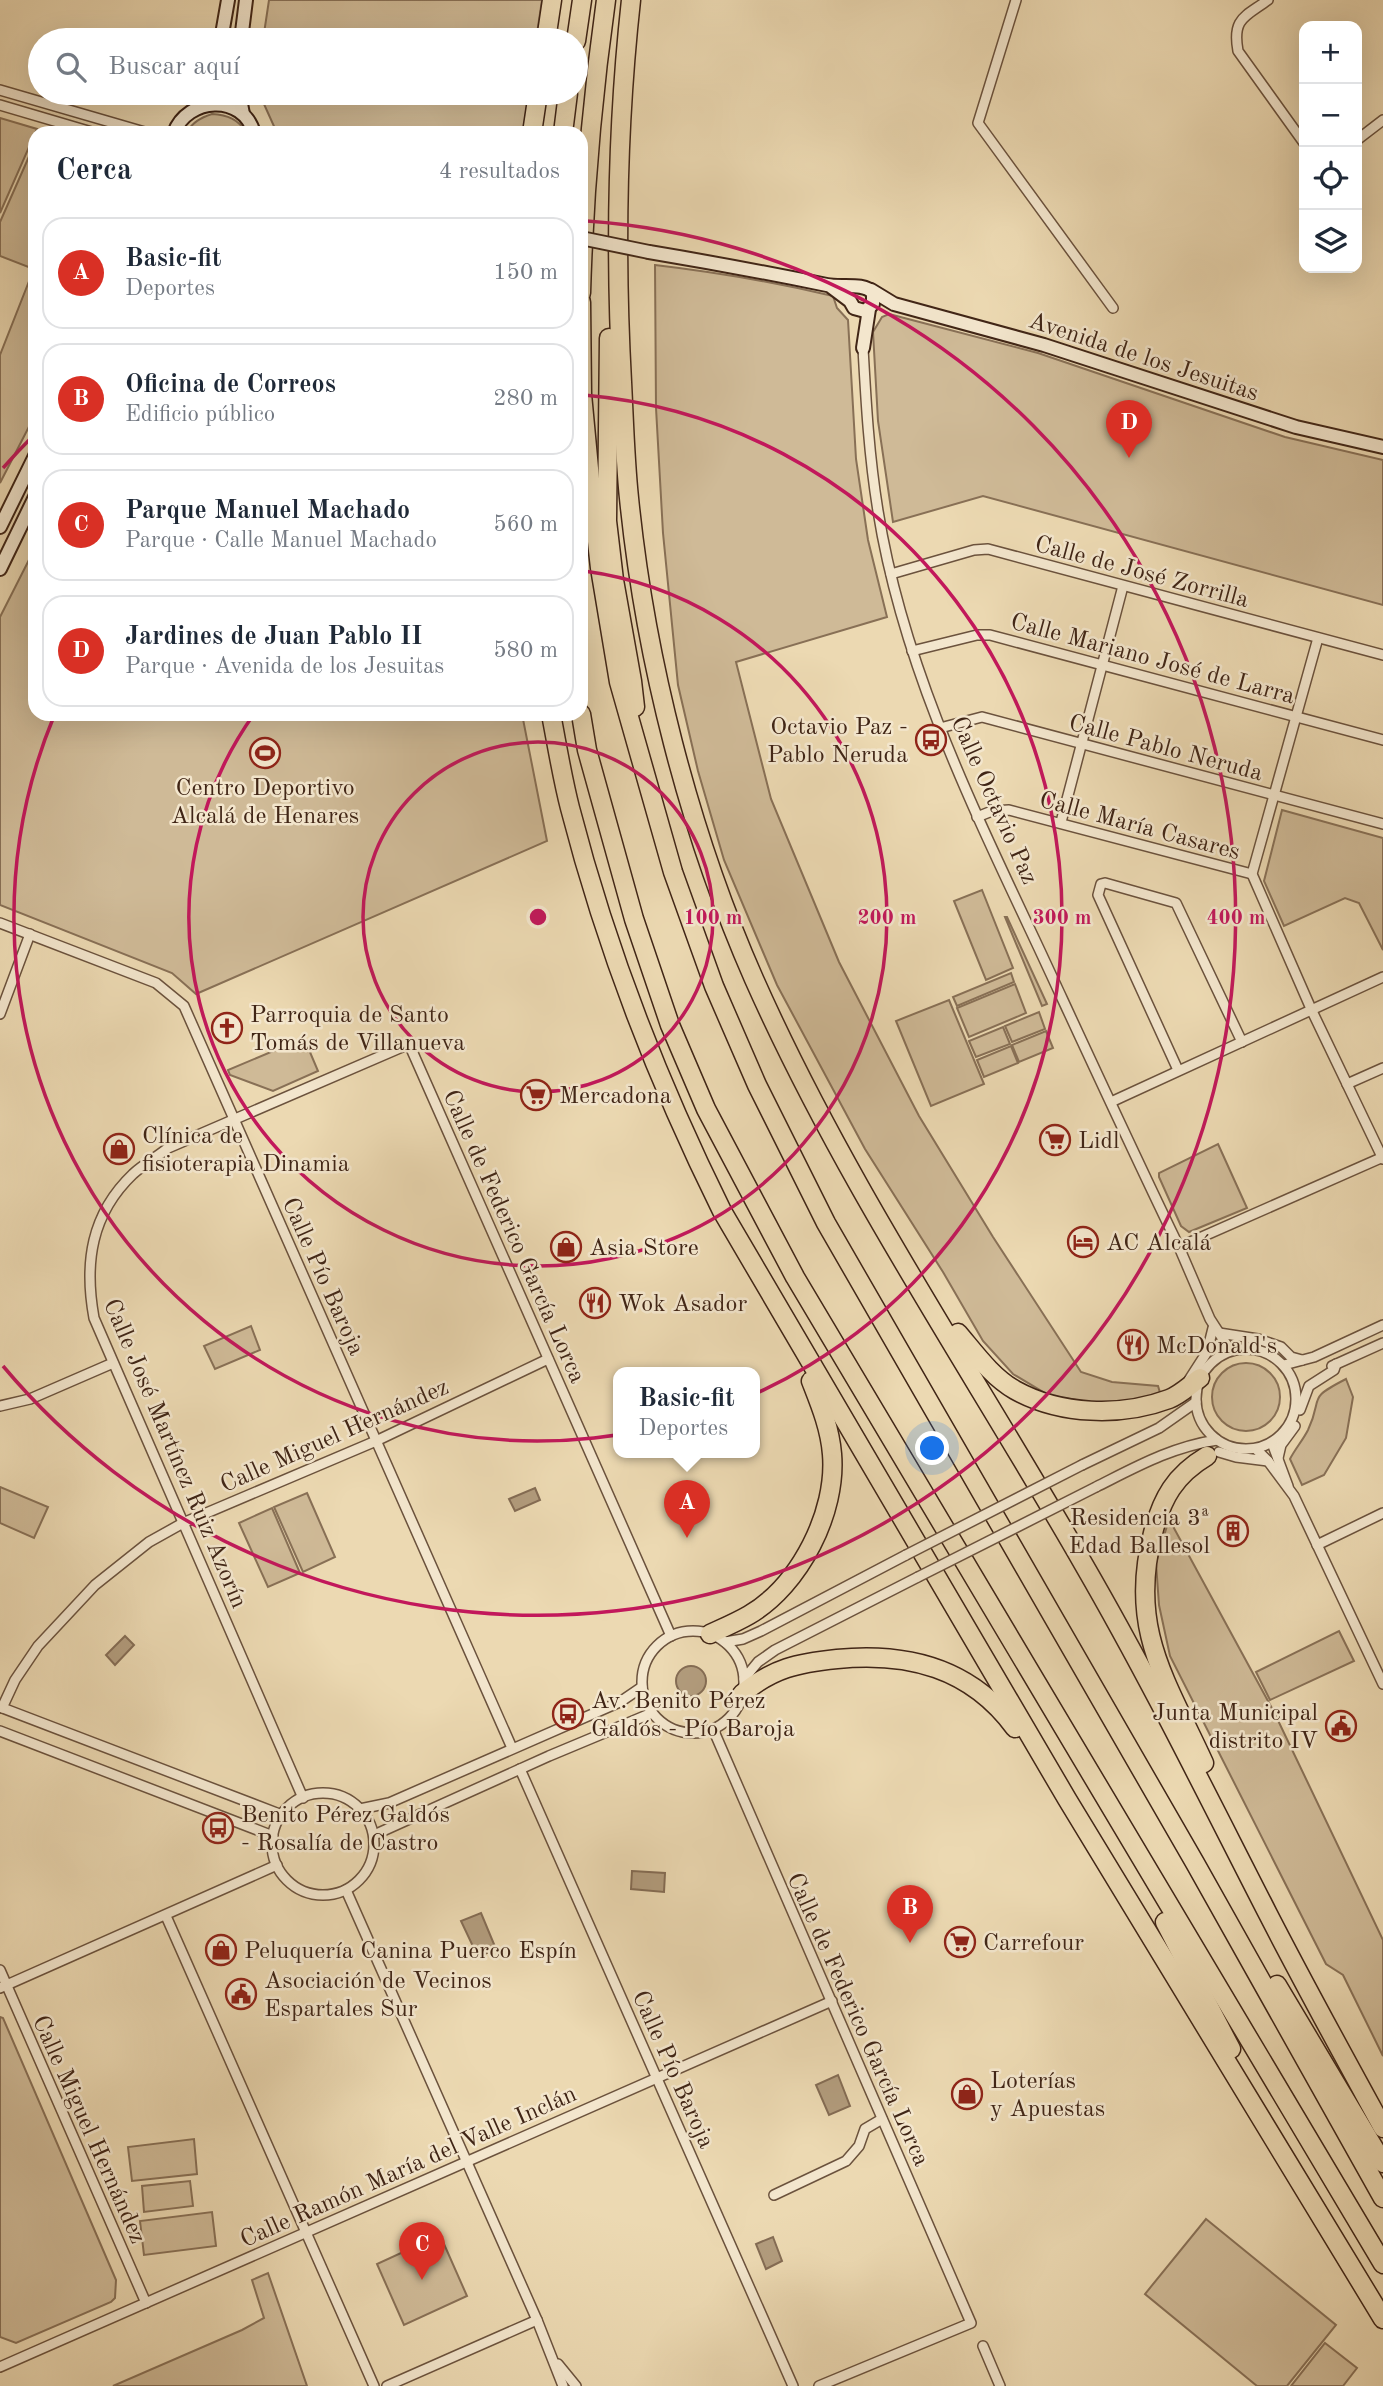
<!DOCTYPE html>
<html lang="es">
<meta charset="utf-8">
<style>
body{margin:0;font-family:"Old Standard TT",serif;background:#f6f6f7;color:#1f2937}
.controls{position:absolute;right:21px;top:21px;display:grid;overflow:hidden;border-radius:14px;box-shadow:0 7px 28px #0002}
.controls button{width:63px;height:63px;display:grid;place-items:center;padding:0;border:0;border-bottom:2px solid #e0e1e3;background:#fff;color:#1f2937;font:35px sans-serif}
.you{position:absolute;left:933px;top:1449px;width:24px;height:24px;margin:-18px;border:5px solid #fff;border-radius:50%;background:#1a73e8;box-shadow:0 0 0 10px #1a73e833}
.badge{display:grid;place-items:center;width:46px;height:46px;border-radius:50%;background:#d93025;color:#fff;font-size:23px;font-weight:700}
.pin{position:absolute;translate:-50% -58px;filter:drop-shadow(0 2px 4px #0008)}
.pin::after{content:'';position:absolute;top:37px;width:24px;height:21px;background:inherit;clip-path:polygon(0 0,100% 0,50% 100%)}
.popup{position:absolute;left:613px;top:1367px;width:147px;height:91px;box-sizing:border-box;display:grid;place-content:center;border-radius:14px;background:#fff;filter:drop-shadow(0 2px 5px #0005);font-size:23px;white-space:nowrap;color:#747a83}
.popup b{font-size:26px;color:#1f2937}
.popup::after{content:'';position:absolute;left:50%;top:100%;margin-left:-14px;border:14px solid transparent;border-top-color:#fff}
.list{margin:0;padding:0;list-style:none}
h2{display:flex;justify-content:space-between;align-items:center;height:91px;margin:0;padding:0 28px;font-size:30px}
h2 small{font-size:23px;font-weight:400;color:#747a83}
.list li{display:grid;grid-template-columns:46px 1fr auto;gap:21px;align-items:center;box-sizing:border-box;height:112px;margin:0 14px 14px;padding:0 14px;border:2px solid #e0e1e3;border-radius:21px}
.list b{display:block;font-size:26px;white-space:nowrap}
.list p{margin:0;font-size:23px;white-space:nowrap;color:#747a83}
.list em{font-size:23px;font-style:normal;color:#747a83}
.icon{flex:none;width:38px;height:38px;fill:none;stroke:currentColor;stroke-width:2;stroke-linecap:round;stroke-linejoin:round}
.map{position:relative;flex:none;width:1383px;height:2386px;overflow:hidden}
.search{position:absolute;background:#fff;box-shadow:0 7px 28px #0002;left:28px;top:28px;width:560px;height:77px;display:flex;align-items:center;gap:18px;box-sizing:border-box;padding:0 24px;border-radius:38px;color:#747a83;font-size:26px}
.panel{position:absolute;background:#fff;box-shadow:0 7px 28px #0002;left:28px;top:126px;width:560px;height:595px;border-radius:21px}
.map>svg:first-child{display:block}
.green{fill:#cfba97;stroke:#887056;stroke-width:2}
.water{fill:#b29c7d;stroke:#846c54;stroke-width:2}
.lines{fill:none;stroke-linecap:round;stroke-linejoin:round}
.street-casing{stroke:#6b523d;stroke-width:12}
.secondary-casing{stroke:#402516;stroke-width:16}
.highway-casing{stroke:#402516;stroke-width:21}
.street{stroke:#f3e6cd;stroke-width:9}
.secondary{stroke:#f3e6cd;stroke-width:12}
.highway{stroke:#ecd9b2;stroke-width:18}
.street-bridge-casing{stroke:#6b523d;stroke-width:12;stroke-linecap:butt}
.secondary-bridge-casing{stroke:#402516;stroke-width:16;stroke-linecap:butt}
.street-bridge{stroke:#f3e6cd;stroke-width:9}
.secondary-bridge{stroke:#f3e6cd;stroke-width:12}
.ring{fill:none;stroke:#c2185b;stroke-width:3.5}
.labels{text-anchor:middle;stroke-width:5;stroke-linejoin:round;paint-order:stroke}
.street-label{font-size:24px;fill:#402516;stroke:#f3e6cd}
.poi-label{font-size:24px;fill:#402516;stroke:#f3e6cd;text-anchor:start}
.centre{fill:#c2185b;stroke:#f3e6cd;stroke-width:3.5}
.ring-label{font-size:21px;text-anchor:middle;font-weight:bold;fill:#c2185b;stroke:#f3e6cd;stroke-width:5;stroke-linejoin:round;paint-order:stroke}
</style>
<div class="map">
<svg width="1383" height="2386" viewBox="0 0 1383 2386">
<rect width="100%" height="100%" fill="#ecd9b2"/>
<filter id="stains"><feTurbulence type="fractalNoise" baseFrequency=".00286" numOctaves="4"/><feColorMatrix values="0 0 0 0 .2 0 0 0 0 .09 0 0 0 0 .02 0 0 0 .5 -.17"/></filter>
<radialGradient id="worn" r=".72"><stop offset=".6" stop-color="#630" stop-opacity="0"/><stop offset="1" stop-color="#630" stop-opacity=".3"/></radialGradient>
<g class="green">
<polygon points="269,0 542,0 536,40 263,40"/>
<polygon points="259,93 529,93 523,133 277,133"/>
<path d="M212,114C227,115 239,119 246,133H186C193,122 200,118 212,114Z"/>
<polygon points="0,118 37,129 0,213"/>
<polygon points="35,143 35,259 31,268 0,256 0,222"/>
<path d="M655,265C715,272 774,282 833,296L837,308L848,320L856,459L868,540L887,617L736,662L771,799L839,962L919,1116L993,1237L1081,1372L1112,1382L1158,1386L1161,1396L1103,1404L1050,1396L1013,1374L983,1341L943,1272L865,1149L777,985L724,860L698,771L678,685L663,533L656,408Z"/>
<polygon points="35,266 35,415 0,483 0,355"/>
<polygon points="889,314 1038,353 1285,437 1383,460 1383,605 983,496 893,522 878,421 873,332 882,317"/>
<polygon points="35,548 35,714 522,714 547,841 196,994 172,973 0,905 0,617"/>
<polygon points="1282,810 1383,838 1383,950 1359,903 1345,898 1284,926 1264,881"/>
<polygon points="982,890 1013,968 986,980 954,901"/>
<polygon points="1005,917 1007,917 1047,1004 1042,1006"/>
<polygon points="1011,973 1014,982 957,1006 953,997"/>
<polygon points="1015,984 1026,1013 969,1037 957,1008"/>
<polygon points="949,1000 984,1084 931,1106 896,1021"/>
<polygon points="1039,1012 1045,1029 1012,1042 1005,1026"/>
<polygon points="1003,1027 1010,1044 976,1057 969,1041"/>
<polygon points="1046,1031 1053,1048 1019,1062 1012,1045"/>
<polygon points="304,1038 318,1071 273,1091 230,1075 228,1070"/>
<polygon points="1011,1046 1018,1063 984,1077 977,1060"/>
<polygon points="1218,1144 1247,1208 1189,1232 1181,1226 1159,1177 1159,1173"/>
<polygon points="251,1326 260,1350 215,1369 204,1346"/>
<circle cx="1246" cy="1397" r="34"/>
<path d="M1346,1379L1353,1397L1346,1438L1324,1475L1302,1485L1290,1459C1295,1449 1303,1440 1308,1430C1324,1396 1305,1400 1346,1379Z"/>
<polygon points="0,1487 48,1507 34,1538 0,1523"/>
<polygon points="307,1493 335,1557 303,1572 274,1507"/>
<polygon points="272,1508 300,1573 268,1587 239,1523"/>
<polygon points="1169,1519 1274,1712 1383,1940 1383,2056 1343,1975 1326,1964 1170,1656 1159,1605 1156,1563"/>
<polygon points="1339,1631 1354,1661 1270,1700 1256,1672"/>
<polygon points="0,2017 3,2018 116,2280 115,2298 111,2302 16,2343 0,2337"/>
<polygon points="194,2139 197,2174 132,2181 128,2147"/>
<polygon points="190,2181 193,2206 144,2212 142,2186"/>
<polygon points="212,2212 216,2246 144,2255 140,2221"/>
<polygon points="1206,2219 1336,2325 1287,2386 1257,2386 1145,2294"/>
<polygon points="440,2235 467,2296 404,2325 377,2264"/>
<polygon points="268,2273 307,2386 113,2386 242,2330 264,2318 252,2280"/>
<polygon points="1325,2343 1357,2368 1343,2386 1291,2386"/>
</g>
<g class="water">
<polygon points="535,1488 540,1500 515,1511 509,1499"/>
<polygon points="125,1636 134,1645 115,1665 106,1655"/>
<circle cx="691" cy="1681" r="15"/>
<polygon points="632,1871 665,1873 664,1892 631,1889"/>
<polygon points="481,1913 496,1949 478,1957 461,1921"/>
<polygon points="838,2075 850,2106 829,2115 816,2085"/>
<polygon points="773,2237 782,2261 766,2269 756,2244"/>
</g>
<g class="lines">
<g class="street-casing">
<g id="street">
<polyline points="1016,0 978,123 1113,308"/>
<path d="M1268,0C1245,17 1232,18 1238,51L1304,143"/>
<polyline points="0,90 148,133"/>
<polyline points="0,105 95,133"/>
<polyline points="1357,140 1383,120"/>
<path d="M863,348C866,402 869,456 878,511C903,668 975,812 1042,955C1087,1052 1132,1150 1179,1247L1210,1319L1230,1350"/>
<polyline points="891,574 974,550 988,549 1383,655"/>
<polyline points="1318,638 1252,874 1312,1011 1383,1159"/>
<polyline points="912,651 977,635 990,635 1383,740"/>
<polyline points="940,728 982,717 1383,824"/>
<polyline points="977,817 992,811 1009,810 1252,874"/>
<polyline points="1061,822 1123,586"/>
<polyline points="0,923 156,983 184,1006 512,1748"/>
<polyline points="0,1014 30,934"/>
<polyline points="1178,1070 1098,895 1101,884 1105,883 1176,903 1242,1042"/>
<polyline points="1347,1084 1383,1068"/>
<polyline points="1111,1102 1383,977"/>
<polyline points="1179,1247 1383,1157"/>
<polyline points="1219,1333 1258,1339 1281,1347 1291,1357 1302,1360"/>
<circle cx="1246" cy="1399" r="50"/>
<polyline points="1284,1365 1314,1357 1383,1325"/>
<polyline points="1332,1366 1383,1343"/>
<polyline points="1189,1380 1207,1352 1213,1328"/>
<polyline points="0,1406 30,1399 113,1363"/>
<polyline points="1300,1410 1309,1386 1334,1370 1336,1364"/>
<polyline points="1272,1443 1288,1486"/>
<polyline points="1256,1449 1268,1461 1294,1496 1383,1684"/>
<polyline points="1219,1452 1236,1457 1268,1461"/>
<polyline points="1278,1458 1281,1445 1295,1426"/>
<polyline points="1082,1465 1159,1428 1196,1402"/>
<path d="M1096,1487C1136,1467 1171,1447 1217,1440"/>
<polyline points="1317,1545 1383,1513"/>
<circle cx="693" cy="1682" r="51"/>
<polyline points="725,1642 743,1639 761,1631 906,1555"/>
<polyline points="744,1679 758,1662 775,1650 918,1577"/>
<polyline points="0,1707 282,1815"/>
<polyline points="2,1708 15,1680 38,1646 95,1585 149,1542 183,1523 376,1441 548,1359"/>
<polyline points="713,1729 971,2323 819,2386"/>
<polyline points="0,1731 273,1836"/>
<polyline points="520,1769 793,2386"/>
<circle cx="323" cy="1844" r="51"/>
<path d="M303,1798L94,1318C84,1263 91,1214 133,1174C144,1164 157,1157 168,1148L409,1044L671,1636"/>
<polyline points="360,1809 389,1803 620,1702 642,1687"/>
<polyline points="374,1835 549,1756 652,1713"/>
<polyline points="346,1890 537,2320 563,2386"/>
<polyline points="166,1916 374,2386"/>
<polyline points="0,1970 146,2303"/>
<polyline points="0,1988 277,1865"/>
<polyline points="774,2195 846,2161 859,2146 865,2129 882,2119"/>
<polyline points="983,2346 1000,2386"/>
<polyline points="558,2364 576,2386"/>
<polyline points="0,2367 832,2001"/>
<polyline points="387,2386 537,2320"/>
</g>
</g>
<g class="secondary-casing">
<g id="secondary">
<polyline points="221,40 228,0"/>
<polyline points="241,40 246,0"/>
<polyline points="239,93 243,114"/>
<path d="M174,133C187,97 243,93 254,133"/>
<path d="M649,252C709,262 768,273 827,285C841,288 864,282 873,293V304L865,311L854,308L850,301L830,286"/>
<polyline points="871,290 894,304 1044,345 1296,427 1383,447"/>
<polyline points="863,348 869,309"/>
<polyline points="0,527 35,456"/>
<polyline points="0,569 35,497"/>
</g>
</g>
<g class="highway-casing">
<g id="highway">
<path d="M631,0C617,127 615,254 622,382C624,421 625,460 629,498C645,658 689,832 754,979C845,1184 973,1371 1084,1565C1150,1679 1208,1797 1268,1914C1305,1986 1344,2057 1383,2128"/>
<polyline points="546,40 552,0"/>
<polyline points="576,41 582,0"/>
<polyline points="532,133 538,93"/>
<polyline points="563,133 568,93"/>
<path d="M581,293C584,192 592,99 606,0"/>
<polyline points="581,302 582,394 590,479 600,568 619,682 673,872 714,986 757,1085 826,1223 1195,1863 1383,2198"/>
<polyline points="609,338 607,521 614,580 632,681 635,707"/>
<path d="M551,714C557,745 562,777 570,808C606,948 658,1082 722,1211L1067,1799L1383,2319"/>
<polyline points="581,714 587,750 634,919 670,1025 706,1109 795,1277 1383,2264"/>
<path d="M958,1333C975,1353 992,1377 1015,1390C1060,1415 1121,1417 1169,1399C1180,1395 1190,1385 1200,1378"/>
<path d="M710,1634C723,1628 737,1622 749,1615C800,1585 837,1512 832,1454C830,1428 820,1404 811,1381"/>
<path d="M742,1694C773,1668 798,1663 837,1659C908,1652 971,1668 1015,1728"/>
<path d="M1204,1763C1166,1680 1128,1628 1153,1533C1162,1498 1175,1475 1207,1456"/>
<polyline points="1165,1922 1231,2049"/>
<polyline points="1277,1985 1383,2163"/>
</g>
</g>
<use href="#street" class="street"/>
<use href="#secondary" class="secondary"/>
<use href="#highway" class="highway"/>
<g class="street-bridge-casing">
<g id="street-bridge">
<polyline points="906,1555 1082,1465"/>
<polyline points="918,1577 1096,1487"/>
</g>
</g>
<g class="secondary-bridge-casing">
<polyline id="secondary-bridge" points="581,238 649,252"/>
</g>
<use href="#street-bridge" class="street-bridge"/>
<use href="#secondary-bridge" class="secondary-bridge"/>
</g>
<g class="ring">
<circle cx="538" cy="917" r="175"/>
<path d="M584 571A349 349 0 1 1 254 714"/>
<path d="M584 395A524 524 0 1 1 54 716"/>
<path d="M3 468A698 698 0 0 1 32 437M587 221A698 698 0 1 1 3 1366"/>
</g>
<defs>
<g id="bus-ring" transform="scale(1.575)"><circle r="9.5" fill="#f3e6cd" stroke="#8f2418" stroke-width="1.5"/><path d="M-5-6H5V4H4V6H2V4H-2V6H-4V4H-5ZM-3.5-4V0h7V-4ZM-3.5 1.2v1.5H-2V1.2ZM2 1.2v1.5H3.5V1.2Z" fill="#8f2418"/></g>
<g id="stadium-ring" transform="scale(1.575)"><circle r="9.5" fill="#f3e6cd" stroke="#8f2418" stroke-width="1.5"/><path d="M0-5a6.5 5 0 1 0 0 10a6.5 5 0 1 0 0-10ZM-3.5-1.8h7v3.6h-7Z" fill="#8f2418"/></g>
<g id="church-ring" transform="scale(1.575)"><circle r="9.5" fill="#f3e6cd" stroke="#8f2418" stroke-width="1.5"/><path d="M-1.2-6h2.4v3.5h3.3v2.4h-3.3V6h-2.4V-.1h-3.3v-2.4h3.3Z" fill="#8f2418"/></g>
<g id="supermarket-ring" transform="scale(1.575)"><circle r="9.5" fill="#f3e6cd" stroke="#8f2418" stroke-width="1.5"/><path d="M-6-5.5h2.5l.6 2H6L4.5 2H-2.5L-4.4-4H-6ZM-1.5 3.2a1.3 1.3 0 1 0 .1 0ZM3 3.2a1.3 1.3 0 1 0 .1 0Z" fill="#8f2418"/></g>
<g id="shop-ring" transform="scale(1.575)"><circle r="9.5" fill="#f3e6cd" stroke="#8f2418" stroke-width="1.5"/><path d="M-5-2.5h2.3a2.7 3.5 0 0 1 5.4 0H5L5.5 6h-11ZM-1.5-2.5h3a1.5 2.3 0 0 0-3 0Z" fill="#8f2418"/></g>
<g id="hotel-ring" transform="scale(1.575)"><circle r="9.5" fill="#f3e6cd" stroke="#8f2418" stroke-width="1.5"/><path d="M-6-4.5h1.5V1H6V5H4.5V3h-9V5H-6ZM-4 0a1.8 1.8 0 1 1 3.6 0ZM.5 0V-2.5h3Q6-2.5 6 0Z" fill="#8f2418"/></g>
<g id="restaurant-ring" transform="scale(1.575)"><circle r="9.5" fill="#f3e6cd" stroke="#8f2418" stroke-width="1.5"/><path d="M-5-6h1v4h1v-4h1v4h1v-4h1v5L-1.5 .5V6h-2V.5L-5-1ZM5-6V6H3V1.5H1.5Q1.5-4 5-6Z" fill="#8f2418"/></g>
<g id="building-ring" transform="scale(1.575)"><circle r="9.5" fill="#f3e6cd" stroke="#8f2418" stroke-width="1.5"/><path d="M-4-6H4V6H1V3H-1V6H-4ZM-2.5-4.3h1.7v1.8h-1.7ZM.8-4.3h1.7v1.8H.8ZM-2.5-1h1.7V.8h-1.7ZM.8-1h1.7V.8H.8Z" fill="#8f2418"/></g>
<g id="civic-ring" transform="scale(1.575)"><circle r="9.5" fill="#f3e6cd" stroke="#8f2418" stroke-width="1.5"/><path d="M-.6-6.5H3V-4.5H.6V-3L4-1V1h2V6H-6V1h2V-1L-.6-3ZM-1.2 2.5V6h2.4V2.5Z" fill="#8f2418"/></g>
</defs>
<g fill-rule="evenodd">
<use href="#bus-ring" x="931" y="740"/>
<use href="#stadium-ring" x="265" y="753"/>
<use href="#church-ring" x="227" y="1028"/>
<use href="#supermarket-ring" x="536" y="1095"/>
<use href="#supermarket-ring" x="1055" y="1140"/>
<use href="#shop-ring" x="119" y="1149"/>
<use href="#hotel-ring" x="1083" y="1242"/>
<use href="#shop-ring" x="566" y="1247"/>
<use href="#restaurant-ring" x="595" y="1303"/>
<use href="#restaurant-ring" x="1133" y="1345"/>
<use href="#building-ring" x="1233" y="1531"/>
<use href="#bus-ring" x="568" y="1714"/>
<use href="#civic-ring" x="1341" y="1726"/>
<use href="#bus-ring" x="218" y="1828"/>
<use href="#supermarket-ring" x="960" y="1942"/>
<use href="#shop-ring" x="221" y="1950"/>
<use href="#civic-ring" x="241" y="1994"/>
<use href="#shop-ring" x="967" y="2094"/>
</g>
<g class="labels">
<g class="street-label">
<text transform="translate(1144 356) rotate(18)" y="8">Avenida de los Jesuitas</text>
<text transform="translate(1142 571) rotate(15)" y="8">Calle de José Zorrilla</text>
<text transform="translate(1153 658) rotate(15)" y="8">Calle Mariano José de Larra</text>
<text transform="translate(1166 747) rotate(15)" y="8">Calle Pablo Neruda</text>
<text transform="translate(995 800) rotate(66)" y="8">Calle Octavio Paz</text>
<text transform="translate(1140 825) rotate(15)" y="8">Calle María Casares</text>
<text transform="translate(515 1236) rotate(66)" y="8">Calle de Federico García Lorca</text>
<text transform="translate(324 1276) rotate(66)" y="8">Calle Pío Baroja</text>
<text transform="translate(334 1435) rotate(-24)" y="8">Calle Miguel Hernández</text>
<text transform="translate(176 1453) rotate(67)" y="8">Calle José Martínez Ruiz Azorín</text>
<text transform="translate(859 2019) rotate(66)" y="8">Calle de Federico García Lorca</text>
<text transform="translate(674 2069) rotate(66)" y="8">Calle Pío Baroja</text>
<text transform="translate(90 2129) rotate(66)" y="8">Calle Miguel Hernández</text>
<text transform="translate(408 2166) rotate(-24)" y="8">Calle Ramón María del Valle Inclán</text>
</g>
<g class="poi-label">
<text x="908" y="734" text-anchor="end">Octavio Paz -<tspan x="908" dy="28">Pablo Neruda</tspan></text>
<text x="265" y="795" text-anchor="middle">Centro Deportivo<tspan x="265" dy="28">Alcalá de Henares</tspan></text>
<text x="250" y="1022">Parroquia de Santo<tspan x="250" dy="28">Tomás de Villanueva</tspan></text>
<text x="559" y="1103">Mercadona</text>
<text x="142" y="1143">Clínica de<tspan x="142" dy="28">fisioterapia Dinamia</tspan></text>
<text x="1078" y="1148">Lidl</text>
<text x="1106" y="1250">AC Alcalá</text>
<text x="589" y="1255">Asia Store</text>
<text x="618" y="1311">Wok Asador</text>
<text x="1156" y="1353">McDonald's</text>
<text x="1210" y="1525" text-anchor="end">Residencia 3ª<tspan x="1210" dy="28">Edad Ballesol</tspan></text>
<text x="591" y="1708">Av. Benito Pérez<tspan x="591" dy="28">Galdós - Pío Baroja</tspan></text>
<text x="1318" y="1720" text-anchor="end">Junta Municipal<tspan x="1318" dy="28">distrito IV</tspan></text>
<text x="241" y="1822">Benito Pérez Galdós<tspan x="241" dy="28">- Rosalía de Castro</tspan></text>
<text x="983" y="1950">Carrefour</text>
<text x="244" y="1958">Peluquería Canina Puerco Espín</text>
<text x="264" y="1988">Asociación de Vecinos<tspan x="264" dy="28">Espartales Sur</tspan></text>
<text x="990" y="2088">Loterías<tspan x="990" dy="28">y Apuestas</tspan></text>
</g>
</g>
<circle cx="538" cy="917" r="10" class="centre"/>
<g class="ring-label">
<text x="713" y="924">100 m</text>
<text x="887" y="924">200 m</text>
<text x="1062" y="924">300 m</text>
<text x="1236" y="924">400 m</text>
</g>
<rect width="100%" height="100%" filter="url(#stains)"/>
<rect width="100%" height="100%" fill="url(#worn)"/>
</svg>
<div class="controls">
<button>+</button>
<button>−</button>
<button><svg class="icon" aria-label="locate" viewBox="0 0 24 24"><circle cx="12" cy="12" r="6"/><path d="M12 2v4M12 18v4M2 12h4M18 12h4"/></svg></button>
<button><svg class="icon" aria-label="layers" viewBox="0 0 24 24"><path d="M12 4l9 5-9 5-9-5zM3 14l9 5 9-5"/></svg></button>
</div>
<div class="you"></div>
<div class="pin badge" style="left:687px;top:1538px">A</div>
<div class="popup"><b>Basic-fit</b>Deportes</div>
<div class="pin badge" style="left:910px;top:1943px">B</div>
<div class="pin badge" style="left:422px;top:2280px">C</div>
<div class="pin badge" style="left:1129px;top:458px">D</div>
<div class="search"><svg class="icon" aria-label="search" viewBox="0 0 24 24"><circle cx="10" cy="10" r="6"/><path d="M15 15l6 6"/></svg>Buscar aquí</div>
<section class="panel">
<h2>Cerca<small>4 resultados</small></h2>
<ul class="list">
<li><span class="badge">A</span><div><b>Basic-fit</b><p>Deportes</p></div><em>150 m</em></li>
<li><span class="badge">B</span><div><b>Oficina de Correos</b><p>Edificio público</p></div><em>280 m</em></li>
<li><span class="badge">C</span><div><b>Parque Manuel Machado</b><p>Parque · Calle Manuel Machado</p></div><em>560 m</em></li>
<li><span class="badge">D</span><div><b>Jardines de Juan Pablo II</b><p>Parque · Avenida de los Jesuitas</p></div><em>580 m</em></li>
</ul>
</section>
</div>
